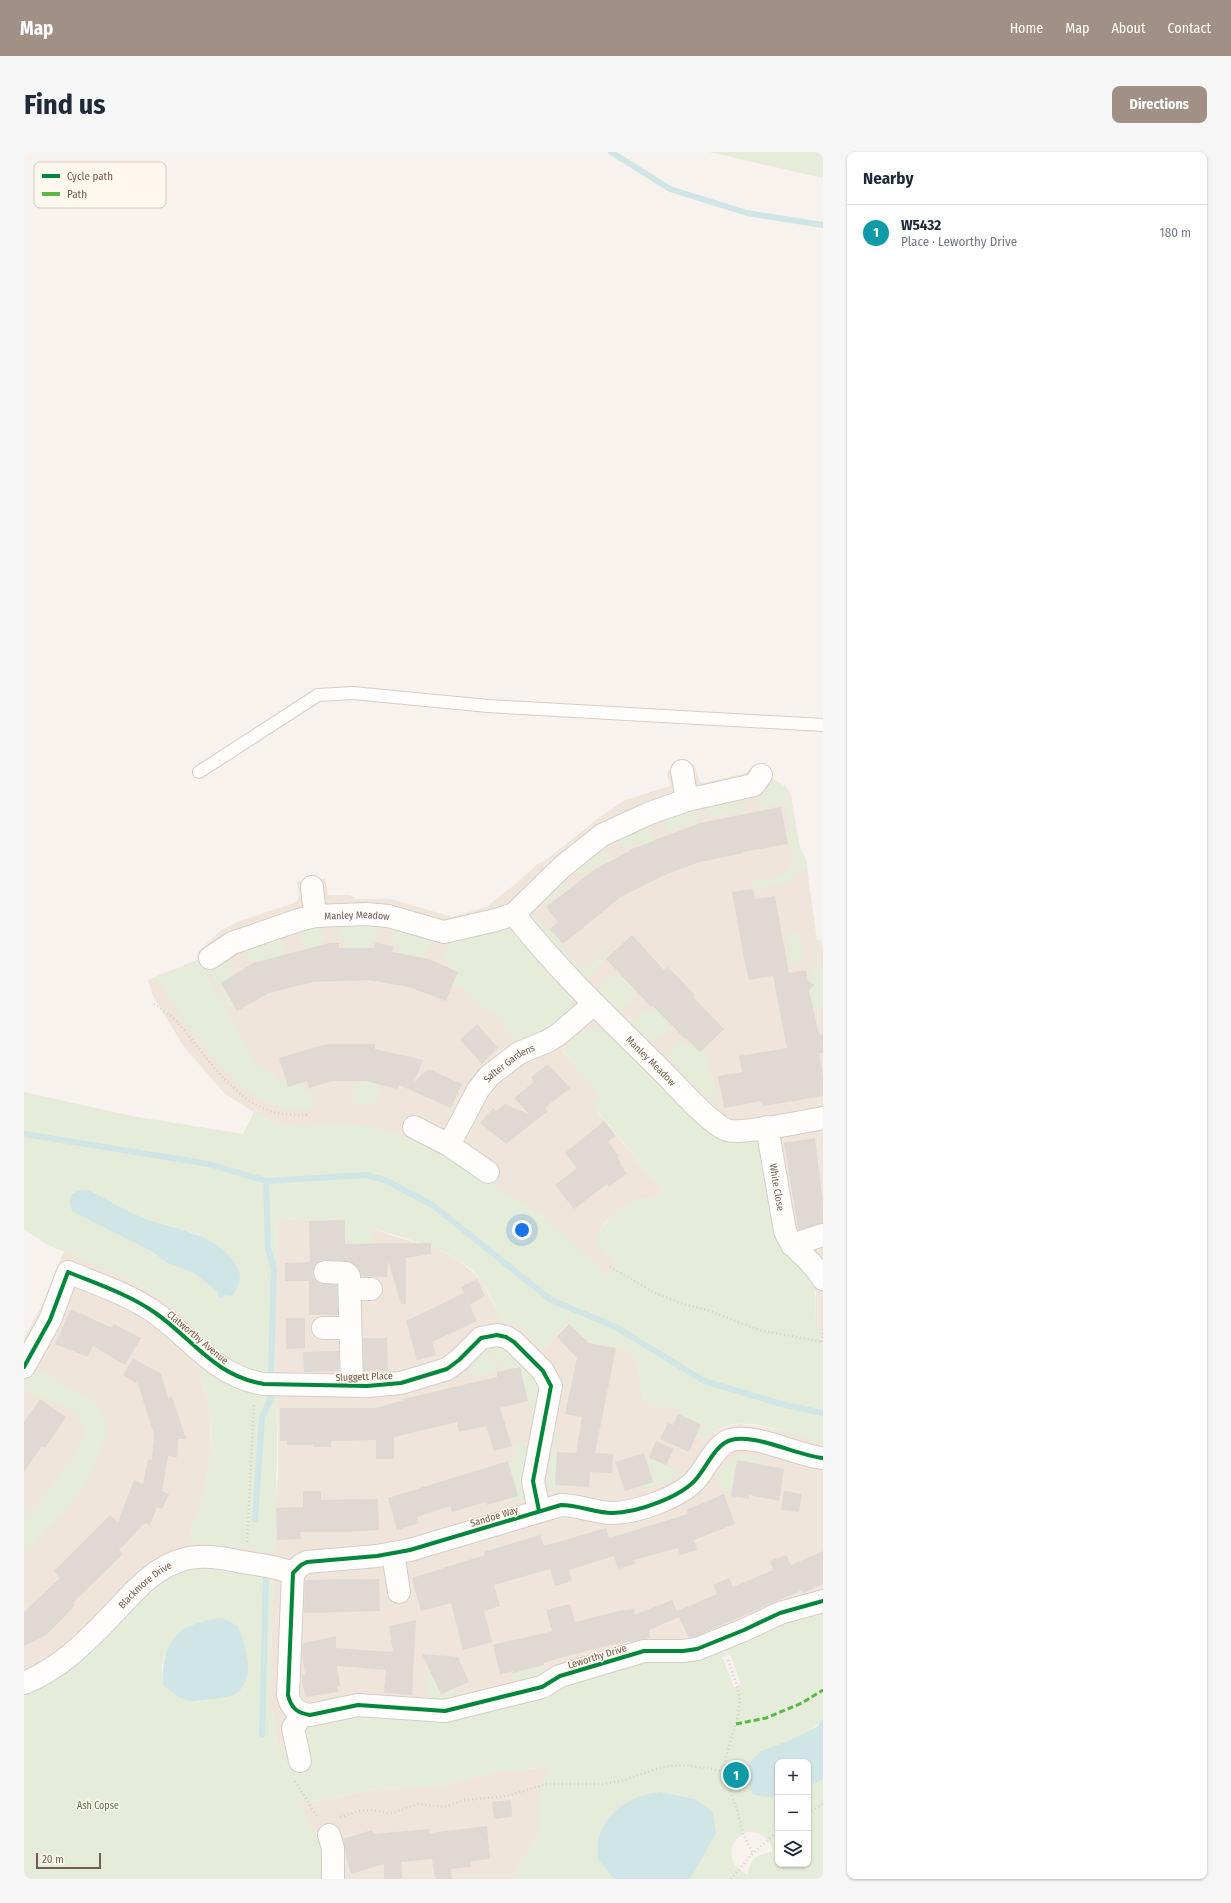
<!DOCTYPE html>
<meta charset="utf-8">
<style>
body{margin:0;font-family:"Fira Sans Condensed",sans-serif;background:#f6f6f7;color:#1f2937}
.controls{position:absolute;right:12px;bottom:12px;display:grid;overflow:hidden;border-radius:8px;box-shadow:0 1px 3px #0004}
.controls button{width:36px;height:36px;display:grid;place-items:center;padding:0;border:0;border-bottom:1px solid #e0e1e3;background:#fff;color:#1f2937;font:20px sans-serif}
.scale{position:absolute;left:12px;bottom:10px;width:65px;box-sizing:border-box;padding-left:4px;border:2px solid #735b4f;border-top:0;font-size:11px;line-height:14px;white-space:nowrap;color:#735b4f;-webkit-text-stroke:3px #fef8ef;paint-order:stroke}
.you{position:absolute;left:498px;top:1078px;width:14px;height:14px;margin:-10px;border:3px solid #fff;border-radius:50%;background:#1a73e8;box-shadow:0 0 0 6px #1a73e833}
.badge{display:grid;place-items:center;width:26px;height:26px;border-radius:50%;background:#a19086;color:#fff;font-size:13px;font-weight:700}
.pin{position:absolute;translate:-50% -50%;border:2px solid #fff;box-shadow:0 1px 4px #0006}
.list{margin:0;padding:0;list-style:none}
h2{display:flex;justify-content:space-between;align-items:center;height:52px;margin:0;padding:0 16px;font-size:17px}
h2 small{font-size:13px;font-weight:400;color:#747a83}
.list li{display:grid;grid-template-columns:26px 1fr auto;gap:12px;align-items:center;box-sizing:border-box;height:56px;padding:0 16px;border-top:1px solid #e0e1e3}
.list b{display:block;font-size:15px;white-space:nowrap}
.list p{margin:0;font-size:13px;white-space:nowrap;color:#747a83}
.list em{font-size:13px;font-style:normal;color:#747a83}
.icon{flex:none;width:22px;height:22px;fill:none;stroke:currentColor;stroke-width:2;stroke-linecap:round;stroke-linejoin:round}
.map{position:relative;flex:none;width:799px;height:1727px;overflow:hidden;border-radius:8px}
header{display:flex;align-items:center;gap:24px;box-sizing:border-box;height:56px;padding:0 20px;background:#a19086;color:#fff}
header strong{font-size:19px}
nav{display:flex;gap:22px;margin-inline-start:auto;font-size:14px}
.intro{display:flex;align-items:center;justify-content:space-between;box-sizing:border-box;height:96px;padding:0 24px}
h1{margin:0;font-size:28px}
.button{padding:10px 18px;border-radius:8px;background:#a19086;color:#fff;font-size:14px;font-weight:700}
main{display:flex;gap:24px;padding:0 24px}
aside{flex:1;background:#fff;border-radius:8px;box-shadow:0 1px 3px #0004}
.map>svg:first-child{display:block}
.residential{fill:#efe5db;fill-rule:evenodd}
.green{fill:#e5ecd9;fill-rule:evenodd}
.water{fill:#d0e5e6}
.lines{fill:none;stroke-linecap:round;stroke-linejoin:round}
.stream{stroke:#d0e5e6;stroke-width:6}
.building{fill:#e0d8d3}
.service-casing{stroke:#d4cec8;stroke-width:14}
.minor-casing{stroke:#d4cec8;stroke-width:24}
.path{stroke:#d7d0cc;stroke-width:2.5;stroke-dasharray:1 3;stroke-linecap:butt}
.service{stroke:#fefdfc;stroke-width:12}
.minor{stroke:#fefdfc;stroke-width:22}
.quiet{stroke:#58b947;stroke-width:3;stroke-dasharray:6 3;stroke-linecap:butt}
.cycleway-casing{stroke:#fef8ef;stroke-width:6}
.cycleway{stroke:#00873e;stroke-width:4}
.labels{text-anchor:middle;stroke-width:3;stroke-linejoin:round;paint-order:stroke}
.street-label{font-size:10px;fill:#735b4f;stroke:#fef8ef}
.park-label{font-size:10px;fill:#577848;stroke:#fef8ef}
.key{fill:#fef8ef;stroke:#d4c9bf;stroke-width:1}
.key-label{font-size:11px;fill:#735b4f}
</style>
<header>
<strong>Map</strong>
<nav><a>Home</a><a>Map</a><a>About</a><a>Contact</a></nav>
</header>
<div class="intro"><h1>Find us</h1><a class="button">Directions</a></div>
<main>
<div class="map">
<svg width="799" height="1727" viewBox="0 0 799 1727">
<rect width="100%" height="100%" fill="#f7f2ed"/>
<g class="residential">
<polygon points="667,611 671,614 676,630 679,631 722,621 729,615 762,635 767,644 776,698 782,708 793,788 797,788 799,796 799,1183 796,1183 792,1175 792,1140 696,985 679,976 584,878 568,876 562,878 538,898 576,944 574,958 573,960 639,1039 625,1049 621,1046 589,1063 590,1064 579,1072 578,1098 591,1108 582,1122 564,1106 220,982 230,960 200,941 160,895 129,844 124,828 173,808 174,800 197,778 213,770 270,751 274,748 275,742 273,730 301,726 304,743 326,743 332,747 367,747 428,765 462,755 489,734 514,712 523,707 576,665 601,648 646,634 643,620 648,615"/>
<path d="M320,1066L369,1084L412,1096L436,1109L458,1129L478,1169L493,1173L519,1198L545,1172L559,1185L555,1189L606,1198L613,1213L620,1248L631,1255H650L656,1259L654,1262L677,1272L672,1283L682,1287L688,1281L696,1277L716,1272L761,1279L799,1291V1460L286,1612L254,1595L246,1548L249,1424L0,1541V1186L17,1155L40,1099L98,1124L142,1150L162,1167L180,1194L251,1184L254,1068ZM177,1228L254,1242V1323L250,1369V1401L223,1396L166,1390V1381L180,1344L187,1302L186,1262L183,1247Z"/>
<polygon points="526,1615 515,1642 515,1680 488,1727 303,1727 301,1690 286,1674 276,1652 354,1637 386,1636 419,1633 474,1619"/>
</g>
<g class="green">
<polygon points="685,0 799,0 799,26"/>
<path d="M743,623L762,635L765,640L774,691L782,708L783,718L770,720V725L766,730L729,737L728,730C745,727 763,727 769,708L761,651L736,656L734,638Z"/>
<polygon points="715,646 718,649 721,662 716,670 714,660 686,665 684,654"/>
<polygon points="670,656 673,660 679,689 674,690 666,671 644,679 641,666"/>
<polygon points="624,673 630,688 629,688 631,696 624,698 619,688 599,698 594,685"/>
<polygon points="577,695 581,698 587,709 582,721 575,710 553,726 549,718"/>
<polygon points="539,726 557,749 553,752 539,737 520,753 516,750"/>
<polygon points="511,762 539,792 537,794 556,815 564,815 582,799 584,801 577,807 580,811 564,825 556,826 507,765"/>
<polygon points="316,772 354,773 352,788 347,788 346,801 332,796 322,797 321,788 315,788"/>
<polygon points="294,774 298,777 298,789 295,789 295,802 285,804 282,794 279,795 276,778"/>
<path d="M480,775H486L491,778L549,846C549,871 516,881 496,892L465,857L462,859L442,837L429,832L434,820L421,815L423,810L418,808L428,787Z"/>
<polygon points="370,777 408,788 403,802 399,801 394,812 373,801 374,792 368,791"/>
<path d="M770,780L776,783C777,789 779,797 779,803C778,812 751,814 743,815V812L766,808L761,782Z"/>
<polygon points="258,784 262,798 257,800 258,805 236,818 230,807 226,810 221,801 221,796"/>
<polygon points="203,807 207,809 212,818 207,820 210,854 206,856 179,811"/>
<path d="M174,808L231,910L238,916L250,921L252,929L261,926L264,935L277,931L281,940L286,939L290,949L289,955C282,959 276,958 268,957C211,953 159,868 131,825Z"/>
<polygon points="794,817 799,819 799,856 788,858 788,850 786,849 784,840 787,836 784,827 788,826 787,818"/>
<polygon points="590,822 595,827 600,823 619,834 610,842 613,845 597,859 592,860 573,841 575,836"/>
<polygon points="636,854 651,867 643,874 646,877 626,892 606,874 606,872 623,856 629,861"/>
<path d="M568,876H579L584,878L679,976L696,985H732L737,990L791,1135L792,1175H795L796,1182L799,1183V1291C763,1283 712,1254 682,1287L672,1283L677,1272L654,1262L656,1259L650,1255H631L620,1248L613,1213L606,1198L554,1189L558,1185L545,1172L519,1198L493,1173L478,1169C471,1156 466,1139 457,1128C431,1095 385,1089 348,1076V1092L336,1116L328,1111V1089H321L320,1066L254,1068L251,1223L233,1221L198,1206L180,1194L162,1167L142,1150L98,1124L22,1092L0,1077V940L108,964L219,982L230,960L249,969L277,975L319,971L342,974L385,985L519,1063L582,1122L590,1108C587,1104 582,1101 578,1098C566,1085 580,1071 590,1064L589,1062L616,1044L625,1049L639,1039L573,959L574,958L568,950L575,944L538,897L562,878ZM116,1065L176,1083L198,1146L194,1140L170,1121L143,1111L127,1099L102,1086Z"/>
<polygon points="657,888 662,893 666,890 676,900 678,899 684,904 687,925 690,925 692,939 689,939 691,951 642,903"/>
<polygon points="357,920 353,936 357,937 351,954 331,952 329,948 330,932 336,932 336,923"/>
<polygon points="463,1193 478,1194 512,1224 517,1233 511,1268 504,1270 508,1263 496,1215 483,1218 460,1196"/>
<polygon points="458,1198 479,1219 464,1222 465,1226 462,1227 460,1222 449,1224 446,1210"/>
<path d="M9,1215L31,1225L30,1229C46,1237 69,1244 78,1260C83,1268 82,1277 80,1286C71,1334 32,1369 0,1402V1366L13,1353L61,1287C62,1259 42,1256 21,1246L19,1250L0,1236V1228Z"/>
<polygon points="181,1215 254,1242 251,1401 223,1396 166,1390 166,1381 180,1343 187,1302 186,1262 183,1247 177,1228 177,1221"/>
<polygon points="532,1282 540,1283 535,1286 533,1288 531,1333 544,1333 543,1338 526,1337 523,1332"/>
<polygon points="501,1290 506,1291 504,1345 484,1351 483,1347 494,1343 484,1311 489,1309 491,1305 488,1294"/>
<polygon points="716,1302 737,1306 737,1311 713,1308 707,1340 699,1339 693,1324 708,1305"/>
<polygon points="625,1306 657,1320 646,1329 620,1338 618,1333 629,1330 622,1307"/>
<path d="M164,1412L249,1423L246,1548L254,1595L286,1611L281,1578L284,1572L532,1533L761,1467L799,1460V1566C787,1585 757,1592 737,1599L751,1647L754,1646V1712H784V1635L799,1627V1727H666L678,1705L671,1647L637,1640L586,1722L590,1727H488L515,1680V1642L525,1615L474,1619L419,1633L386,1636L353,1637L276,1652L286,1674L301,1690L303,1727H0V1541L134,1428ZM706,1502L717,1532L710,1535L698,1505ZM141,1503L186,1548L172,1550L139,1533L138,1514ZM723,1680C737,1679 746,1687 749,1700C735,1701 725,1707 724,1722C702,1716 702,1688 723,1680Z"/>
<polygon points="520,1513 523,1522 515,1528 492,1531 489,1521"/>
<polygon points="403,1521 407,1521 417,1542 430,1537 432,1544 425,1550 402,1548"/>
</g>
<g class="water">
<path d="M65,1038C82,1047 99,1057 117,1065C147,1077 185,1079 207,1106C219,1120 218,1129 208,1144L201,1143L198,1146L194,1145V1140L170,1121L143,1111L127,1099L48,1059L46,1051L47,1043L54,1039Z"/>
<path d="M199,1466L214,1474C221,1492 232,1523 215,1539C209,1545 198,1546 189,1547C163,1551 159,1550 139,1533C137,1488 155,1471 199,1466Z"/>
<polygon points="799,1566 799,1627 784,1635 784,1610 754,1610 754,1646 729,1643 723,1626 725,1611 737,1599 764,1589 793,1575"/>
<path d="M637,1640L671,1647L689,1660L692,1681L666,1727H590L574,1707C574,1700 573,1692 575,1685C584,1657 609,1643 637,1640Z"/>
</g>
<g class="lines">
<g class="stream">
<polyline points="587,0 646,37 723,61 799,73"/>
<polyline points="0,982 185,1012 242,1029 342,1023 361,1028 410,1054 527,1148 592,1175 680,1229 761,1253 799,1261"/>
<polyline points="242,1029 244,1096 250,1117 247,1220"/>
<polyline points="231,1367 238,1265 248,1244"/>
<polyline points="238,1583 242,1425"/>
</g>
</g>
<g class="building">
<polygon points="757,655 764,692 719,700 719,701 676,710 643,722 597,745 539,792 526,777 534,770 522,755 571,717 606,699 605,698 676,671"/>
<polygon points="729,737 731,747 751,744 765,821 782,818 784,829 791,833 785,838 795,883 799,882 799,901 795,901 799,924 799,944 739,954 738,949 700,956 694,924 718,920 715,904 763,896 749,824 725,828 721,812 708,740"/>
<polygon points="608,783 640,818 644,815 671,843 669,845 700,877 676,900 662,886 661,887 628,853 627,855 582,807"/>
<polygon points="305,791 315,791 315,796 350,796 351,791 369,794 368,800 405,807 434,820 422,849 385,835 345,828 290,830 245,841 213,859 197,831 229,811"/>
<polygon points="453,872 474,896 458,912 436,888"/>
<polygon points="302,892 351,892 351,897 399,908 390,930 404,917 438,932 427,956 375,933 374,937 342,929 309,929 285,936 283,929 264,935 255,906"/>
<polygon points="524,912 546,936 521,956 524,959 482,992 456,971 469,956 472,959 481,952 505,962 490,946 510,930 507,925"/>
<polygon points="580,969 592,984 584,990 595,1004 593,1005 597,1011 596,1012 603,1021 585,1035 583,1032 550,1057 531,1033 553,1016 541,1001"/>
<polygon points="791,986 799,1051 799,1071 774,1078 760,991"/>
<polygon points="321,1068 321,1092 407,1091 407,1102 382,1106 382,1152 377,1152 364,1108 363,1125 350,1125 338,1124 334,1115 323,1109 301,1108 295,1109 291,1113 289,1119 290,1125 295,1131 313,1133 314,1163 285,1163 285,1129 261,1129 261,1111 286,1110 285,1069"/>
<polygon points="453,1127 461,1144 446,1153 437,1135"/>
<polygon points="440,1141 453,1169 408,1190 412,1203 393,1208 382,1169"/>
<polygon points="47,1157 88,1176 90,1172 117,1186 101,1213 69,1194 64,1205 31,1192"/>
<polygon points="262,1166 281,1166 281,1196 262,1197"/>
<polygon points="545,1172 565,1191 592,1196 571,1301 589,1302 588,1321 566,1320 565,1335 531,1333 533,1300 552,1301 558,1265 541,1262 553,1206 533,1185"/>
<polygon points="339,1186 363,1186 364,1219 340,1219"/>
<polygon points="315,1199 315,1219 280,1220 279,1200"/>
<polygon points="109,1206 137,1222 144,1246 148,1244 162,1287 154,1287 153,1305 144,1304 138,1339 145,1342 138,1357 133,1355 126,1373 121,1371 95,1398 99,1402 49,1451 51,1453 39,1466 22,1483 0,1494 0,1460 36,1426 30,1419 86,1363 94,1370 110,1328 119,1332 124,1307 128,1308 130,1282 114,1232 99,1223"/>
<polygon points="496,1215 504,1249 476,1256 488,1294 470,1299 462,1274 435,1280 433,1270 370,1285 370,1307 352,1307 352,1288 307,1289 307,1295 289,1295 289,1293 263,1293 263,1289 256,1289 256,1256 351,1256 380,1248 379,1247 473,1225 473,1220"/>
<polygon points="16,1247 42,1265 21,1296 18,1294 0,1320 0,1270"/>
<polygon points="654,1262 677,1272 665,1300 636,1287 644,1271 649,1273"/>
<polygon points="632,1289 650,1297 642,1313 625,1306"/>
<polygon points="620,1301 629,1330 601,1339 591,1310"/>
<polygon points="713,1308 760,1317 755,1349 725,1343 725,1347 707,1344"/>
<polygon points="484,1309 494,1344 463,1353 462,1350 428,1360 426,1354 393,1365 395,1371 373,1378 364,1346"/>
<polygon points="279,1339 297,1339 297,1348 354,1347 355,1378 324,1380 276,1380 277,1387 253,1388 252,1356 279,1355"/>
<polygon points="760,1339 778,1342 775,1360 757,1358"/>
<polygon points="700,1342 711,1372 670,1388 673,1398 656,1403 654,1396 610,1408 611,1412 594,1417 590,1404 545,1418 548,1429 531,1434 526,1417 470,1433 476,1454 460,1459 468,1490 439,1498 427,1451 397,1459 388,1426 461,1403 460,1400 516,1383 520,1394 582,1376 585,1386 664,1362 662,1358"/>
<polygon points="799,1399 799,1432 779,1441 778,1438 670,1485 665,1486 655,1465 625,1478 626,1486 577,1495 532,1507 520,1511 520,1513 489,1521 489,1519 476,1522 469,1493 528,1479 522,1458 546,1452 551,1470 594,1459 610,1457 611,1463 648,1448 653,1459 693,1442 689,1433 705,1426 709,1435 749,1418 746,1409 762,1403 767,1413"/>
<polygon points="355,1427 356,1459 280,1461 281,1428"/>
<polygon points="392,1468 388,1543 360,1541 362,1518 313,1514 316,1534 313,1534 314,1540 281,1545 277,1523 281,1522 278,1501 279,1491 312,1484 312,1496 369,1500 365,1474"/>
<polygon points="398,1502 434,1505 445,1530 417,1542"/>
<polygon points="487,1648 488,1665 470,1667 468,1650"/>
<polygon points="463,1674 466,1707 446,1709 447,1715 427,1717 428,1727 411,1727 408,1707 377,1710 378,1727 360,1727 360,1712 327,1722 322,1704 319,1687 348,1678 349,1682 405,1677 406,1681"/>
</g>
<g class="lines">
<g class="service-casing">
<polyline id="service" points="175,620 294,543 329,541 464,554 799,573"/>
</g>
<g class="minor-casing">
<g id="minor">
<polyline points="658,619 663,648"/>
<polyline points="288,735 291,764"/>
<path id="s1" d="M490,762C535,820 590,871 642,923C655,937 687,972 703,978C717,983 781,969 799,966"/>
<path id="s2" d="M186,806L208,791L275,768L291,764L342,762L364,764L420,780L472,768L490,762L538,715L578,683L626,661L663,648L730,633L737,623"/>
<polyline points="390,975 425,993 464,1020"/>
<path id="s3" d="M743,975L761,1079C768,1098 789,1108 799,1127"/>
<path id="s4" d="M425,993L454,938L465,924L495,901L524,889L535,882L570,852"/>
<polyline points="768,1093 799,1083"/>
<polyline points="301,1120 322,1121 325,1124 328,1233"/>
<polyline points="326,1137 347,1137"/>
<polyline points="299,1176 326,1176"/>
<path d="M0,1215L26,1168L44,1120C73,1132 104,1142 130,1160C168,1186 190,1224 240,1232L343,1234L377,1231L423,1217L435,1208L457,1186L473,1183L482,1185L490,1190L519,1219L527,1234L509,1329L515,1359"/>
<path d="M799,1306C774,1304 731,1281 707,1288C692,1292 683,1314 673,1326C658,1345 612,1361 588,1361C573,1361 554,1353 537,1353L386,1398L353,1404L283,1410L277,1413L269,1421L264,1543C267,1556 273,1561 286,1563L334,1553L421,1559L518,1535L536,1524L620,1499H659L673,1497L720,1478L756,1461L799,1449"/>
<polyline points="369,1401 375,1440"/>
<path id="s5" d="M0,1531C35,1517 60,1492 86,1465C108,1442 129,1415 161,1407C179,1402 200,1406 218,1410C236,1413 252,1414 269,1421"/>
<polyline points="276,1609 269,1576 278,1562"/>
<polyline points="305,1683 309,1696 309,1727"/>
</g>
</g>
<g class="path">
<path d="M130,852C137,857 146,862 152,869C179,899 204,942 243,958C256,963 270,963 283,963"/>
<polyline points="586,1115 631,1141 656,1151 683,1158 735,1178 799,1190"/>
<polyline points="798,1190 799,1174"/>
<polyline points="223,1390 230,1251"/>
<polyline points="704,1508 713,1534 716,1548 714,1563 701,1608 700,1620 714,1661 719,1682 729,1701"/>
<polyline points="271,1629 294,1666"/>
<polyline points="784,1661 799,1652"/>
<polyline points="316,1665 335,1659 348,1658 364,1661 371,1660 394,1652 420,1655 441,1648 483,1644 523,1632 579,1632 597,1629 639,1615 658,1613 684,1616 700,1620"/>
<polyline points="707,1727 729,1701 754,1679"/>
</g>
<use href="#service" class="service"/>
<use href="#minor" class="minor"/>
<polyline class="quiet" points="712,1572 742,1566 778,1551 799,1538"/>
<g class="cycleway-casing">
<g id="cycleway">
<path d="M0,1215L26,1168L44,1120C73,1132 104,1142 130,1160C168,1186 190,1224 240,1232L343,1234L377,1231L423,1217L435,1208L457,1186L473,1183L482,1185L490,1190L519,1219L527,1234L509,1329L515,1359"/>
<path d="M799,1306C774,1304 731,1281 707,1288C692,1292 683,1314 673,1326C658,1345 612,1361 588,1361C573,1361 554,1353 537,1353L386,1398L353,1404L283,1410L277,1413L269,1421L264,1543C267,1556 273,1561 286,1563L334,1553L421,1559L518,1535L536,1524L620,1499H659L673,1497L720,1478L756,1461L799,1449"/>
</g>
</g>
<use href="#cycleway" class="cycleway"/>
</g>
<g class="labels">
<g class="street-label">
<text dy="4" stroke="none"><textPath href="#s2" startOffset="156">Manley Meadow</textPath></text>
<text dy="4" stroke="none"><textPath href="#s1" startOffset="201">Manley Meadow</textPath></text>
<text dy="4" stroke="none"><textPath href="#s4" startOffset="104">Salter Gardens</textPath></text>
<text dy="4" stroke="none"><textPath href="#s3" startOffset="61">White Close</textPath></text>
<text transform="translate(174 1185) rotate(40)" y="4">Clatworthy Avenue</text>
<text transform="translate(340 1224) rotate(-2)" y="4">Sluggett Place</text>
<text transform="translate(470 1364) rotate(-17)" y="4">Sandoe Way</text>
<text dy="4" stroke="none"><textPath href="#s5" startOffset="157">Blackmore Drive</textPath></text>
<text transform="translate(573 1504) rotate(-17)" y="4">Leworthy Drive</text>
</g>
<g class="park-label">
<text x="74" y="1657">Ash Copse</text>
</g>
</g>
<rect x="10" y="10" width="132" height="46" rx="6" class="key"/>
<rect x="18" y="22" width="18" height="4" fill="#00873e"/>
<rect x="18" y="40" width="18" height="4" fill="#58b947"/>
<g class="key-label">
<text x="43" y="28">Cycle path</text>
<text x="43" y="46">Path</text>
</g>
</svg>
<div class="controls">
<button>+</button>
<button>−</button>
<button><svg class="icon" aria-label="layers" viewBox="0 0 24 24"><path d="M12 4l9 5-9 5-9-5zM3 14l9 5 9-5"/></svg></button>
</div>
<div class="scale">20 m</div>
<div class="you"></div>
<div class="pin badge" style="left:712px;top:1623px;background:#0f9aa8">1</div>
</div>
<aside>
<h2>Nearby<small></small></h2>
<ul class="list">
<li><span class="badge" style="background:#0f9aa8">1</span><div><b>W5432</b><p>Place · Leworthy Drive</p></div><em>180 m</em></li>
</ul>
</aside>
</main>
